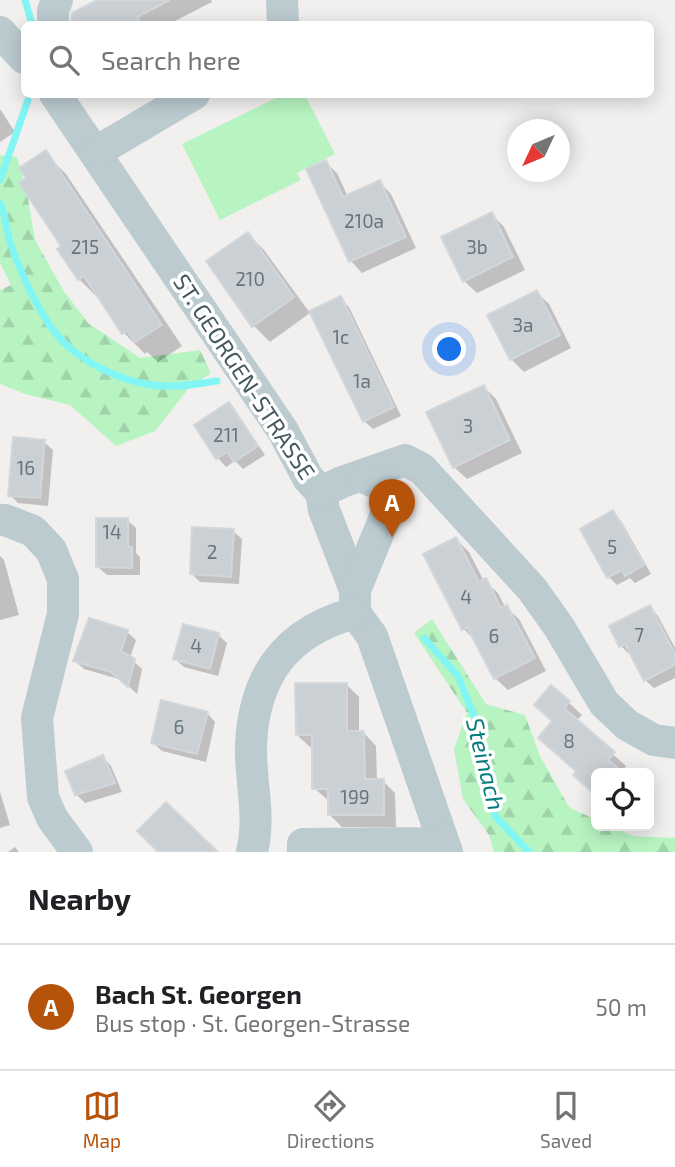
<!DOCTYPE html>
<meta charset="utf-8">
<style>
body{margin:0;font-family:"Exo 2",sans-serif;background:#f2f2f2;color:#202124}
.controls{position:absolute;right:21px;bottom:21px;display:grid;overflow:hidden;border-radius:10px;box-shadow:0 4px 18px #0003}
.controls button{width:63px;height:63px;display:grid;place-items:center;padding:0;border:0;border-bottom:2px solid #e0e0e0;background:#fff;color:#202124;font:35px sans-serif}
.compass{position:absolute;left:507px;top:119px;width:63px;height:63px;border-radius:50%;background:#fff;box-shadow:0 4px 18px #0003;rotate:226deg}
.you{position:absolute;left:450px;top:350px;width:24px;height:24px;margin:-18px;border:5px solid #fff;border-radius:50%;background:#1a73e8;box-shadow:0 0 0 10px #1a73e833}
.badge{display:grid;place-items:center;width:46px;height:46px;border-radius:50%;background:#b45309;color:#fff;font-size:23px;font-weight:700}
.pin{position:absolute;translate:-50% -58px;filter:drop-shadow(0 2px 4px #0008)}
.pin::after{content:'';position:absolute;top:37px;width:24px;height:21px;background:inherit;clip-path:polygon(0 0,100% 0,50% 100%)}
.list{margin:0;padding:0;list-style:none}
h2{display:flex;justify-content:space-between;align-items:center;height:91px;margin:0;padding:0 28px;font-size:30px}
h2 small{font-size:23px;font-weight:400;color:#757577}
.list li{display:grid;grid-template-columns:46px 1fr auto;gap:21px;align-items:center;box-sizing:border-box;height:126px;padding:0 28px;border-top:2px solid #e0e0e0}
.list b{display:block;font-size:26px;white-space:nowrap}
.list p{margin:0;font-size:23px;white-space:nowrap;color:#757577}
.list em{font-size:23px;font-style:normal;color:#757577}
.icon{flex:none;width:38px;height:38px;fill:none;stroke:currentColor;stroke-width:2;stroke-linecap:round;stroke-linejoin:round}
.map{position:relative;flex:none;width:675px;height:852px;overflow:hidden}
.search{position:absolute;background:#fff;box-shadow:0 4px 18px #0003;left:21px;right:21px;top:21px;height:77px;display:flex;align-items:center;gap:18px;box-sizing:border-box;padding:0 24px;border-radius:10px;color:#757577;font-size:26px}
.sheet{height:217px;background:#fff}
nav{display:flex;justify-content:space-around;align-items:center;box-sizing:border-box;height:98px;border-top:2px solid #e0e0e0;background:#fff;font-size:19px;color:#757577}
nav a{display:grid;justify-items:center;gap:4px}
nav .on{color:#b45309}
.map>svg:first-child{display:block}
.forest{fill:url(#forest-firs)}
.pitch{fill:#b8f4c2}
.shadow{fill:#0003}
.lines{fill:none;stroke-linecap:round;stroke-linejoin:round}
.stream{stroke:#81f6f5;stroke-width:7}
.building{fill:#cad0d4;stroke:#d2d7db;stroke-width:2}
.minor{stroke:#bbcbd0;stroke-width:32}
.labels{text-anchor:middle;stroke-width:7;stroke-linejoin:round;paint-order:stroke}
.number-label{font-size:19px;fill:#66767c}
.street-label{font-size:23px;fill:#45585f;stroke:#fff}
.water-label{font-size:24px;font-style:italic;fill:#067d7c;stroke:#fff}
</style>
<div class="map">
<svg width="675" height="852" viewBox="0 0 675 852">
<defs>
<pattern id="forest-firs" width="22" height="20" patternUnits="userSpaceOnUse" patternTransform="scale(1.75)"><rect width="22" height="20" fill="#b8f4c2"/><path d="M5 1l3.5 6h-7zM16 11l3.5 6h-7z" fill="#a0d3a9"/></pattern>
</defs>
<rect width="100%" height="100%" fill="#f2efef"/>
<g class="forest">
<polygon points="0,155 17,157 27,193 35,240 63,290 88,323 140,358 200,350 211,373 189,388 155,431 116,446 70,405 25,394 0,384 0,290 11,285 0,263"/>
<polygon points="432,619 486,704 525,715 540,756 569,807 596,820 596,826 610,826 633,836 675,838 675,852 494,852 489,835 463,799 454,749 467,713 414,633"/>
</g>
<polygon class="pitch" points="282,95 305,95 335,154 297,173 301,180 220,220 182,144"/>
<g class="shadow">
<polygon points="101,0 211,0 212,2 169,24 73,24 73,15"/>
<polygon points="0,109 15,132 0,142"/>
<polygon points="45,153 66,174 182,346 158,362 147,352 145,354 124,333 100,300 79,279 28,179"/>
<polygon points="325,162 337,173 348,197 379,182 391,194 416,248 362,273 351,261"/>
<polygon points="491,214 504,227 525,270 477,293 464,281"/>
<polygon points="248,234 264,250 310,313 270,342 254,326"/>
<polygon points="536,292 549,304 571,348 524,372 511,359"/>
<polygon points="340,299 349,307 401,416 373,429 364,421"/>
<polygon points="484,387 496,399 522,453 467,479 454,467"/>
<polygon points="228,404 237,413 265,455 243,469 235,461 226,467 218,458 196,426"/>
<polygon points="44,442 53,450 48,506 18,503 10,495"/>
<polygon points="613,512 621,521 651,574 635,583 630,578 617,585 609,577"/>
<polygon points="127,520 136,528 136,553 140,557 140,575 107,575 98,567"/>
<polygon points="233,531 242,539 239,584 200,582 191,573"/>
<polygon points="456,539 469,552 484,581 498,593 505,607 519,619 546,671 508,690 495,678 476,642 464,629"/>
<polygon points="0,556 4,560 19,615 0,620"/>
<polygon points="650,607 658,616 675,648 675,678 654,688 645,680 631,653 629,654 621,646"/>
<polygon points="127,632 136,640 130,658 142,669 137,694 122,680 84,669 75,661"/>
<polygon points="218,635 227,643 218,676 184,667 175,659"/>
<polygon points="346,684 359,697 359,733 364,733 376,746 377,781 383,781 395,793 396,827 342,827 329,814 329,801 314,788 313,747 310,747 297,735"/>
<polygon points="552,687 582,715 576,721 626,766 621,773 596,773 596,794 588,787 577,772 540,738 554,722"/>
<polygon points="207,713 215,722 206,762 162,751 153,743"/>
<polygon points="103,757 111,766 122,792 85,803 76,794"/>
<polygon points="0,792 10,825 0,828"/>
<polygon points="15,847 19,852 8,852"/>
</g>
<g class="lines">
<g class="stream">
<polyline points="25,0 32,24"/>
<polyline points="0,180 28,100"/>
<path d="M0,203C6,216 6,231 11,245C19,269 34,301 48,323C73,361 128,388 174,386C188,386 203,383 217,381"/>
<polyline points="424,638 458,676 478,726 485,781 495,816 529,852"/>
</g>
</g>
<g class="building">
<polygon points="97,0 170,0 137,17 141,24 71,24 72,13"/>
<polygon points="46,150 162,325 135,342 127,331 122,334 84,276 78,280 57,249 61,246 19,183 26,178 19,168"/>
<polygon points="326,160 343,197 380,180 406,237 349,262 306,169"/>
<polygon points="492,212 513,257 463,282 441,237"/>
<polygon points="248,232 294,297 252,327 206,261"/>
<polygon points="537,290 560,335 510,360 487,315"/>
<polygon points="341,296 394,407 363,422 309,311"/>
<polygon points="484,385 510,440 453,468 426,412"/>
<polygon points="229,402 258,446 234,462 227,452 216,459 194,425"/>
<polygon points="13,437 45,440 40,498 8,496"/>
<polygon points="613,510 644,565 625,576 622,570 607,578 580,529"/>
<polygon points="96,518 128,518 128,547 132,547 132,568 96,567"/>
<polygon points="192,527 234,529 231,577 190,574"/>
<polygon points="456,537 479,582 486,578 501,608 507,605 535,658 494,679 467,627 462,630 423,554"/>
<polygon points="650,605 675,654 675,665 644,681 625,644 619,647 609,626"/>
<polygon points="89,618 128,630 121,651 135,659 128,687 111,672 73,661"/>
<polygon points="183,624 219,633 210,669 173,659"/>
<polygon points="295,683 347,683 347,731 364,731 365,779 384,779 384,815 328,815 328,789 312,789 312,735 296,735"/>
<polygon points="551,685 570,701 564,708 615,752 608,760 624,773 596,773 596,795 573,775 576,771 538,738 552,721 534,705"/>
<polygon points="161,700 208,712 197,754 151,743"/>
<polygon points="103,755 115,783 75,795 65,771"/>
<polygon points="166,802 218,852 158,852 137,831"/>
</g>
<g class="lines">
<g class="minor">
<polyline points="282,0 283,24"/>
<polyline points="53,24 53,11 57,0"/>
<polyline points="0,32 24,58"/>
<polyline points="55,94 283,431 308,478 321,492 324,510 355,590 355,613 372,636 447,852"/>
<polyline points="96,152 194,94"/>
<polyline points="321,492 342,482 405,460 422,469 532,589 559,627 604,703 627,725 654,740 675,743"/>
<polyline points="0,520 5,520 33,531 51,550 63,579 63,614 37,718 43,797 52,818 77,852"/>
<path d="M355,590L388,510C389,490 380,483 362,477"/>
<path d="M252,852C261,814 250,782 251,745C254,675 287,631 355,613"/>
<polyline points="303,852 303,844 427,843 442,839"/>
</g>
</g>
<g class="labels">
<g class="number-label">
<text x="364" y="228">210a</text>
<text x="85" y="254">215</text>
<text x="477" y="254">3b</text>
<text x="250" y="286">210</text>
<text x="523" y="332">3a</text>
<text x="341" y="344">1c</text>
<text x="362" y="388">1a</text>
<text x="468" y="433">3</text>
<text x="226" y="442">211</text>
<text x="26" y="475">16</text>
<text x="112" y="539">14</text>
<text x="612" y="554">5</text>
<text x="212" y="559">2</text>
<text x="466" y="604">4</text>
<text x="639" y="642">7</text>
<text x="494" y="643">6</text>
<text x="196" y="653">4</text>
<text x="179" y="734">6</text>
<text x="569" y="748">8</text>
<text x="355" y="804">199</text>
</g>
<g class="street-label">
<text transform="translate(244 377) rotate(57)" y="8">ST. GEORGEN-STRASSE</text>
</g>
<g class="water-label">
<text transform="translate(485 764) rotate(76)" y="8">Steinach</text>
</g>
</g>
</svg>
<div class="controls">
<button><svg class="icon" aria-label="locate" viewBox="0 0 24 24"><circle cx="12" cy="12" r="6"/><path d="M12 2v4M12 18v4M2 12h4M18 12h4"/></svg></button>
</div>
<svg class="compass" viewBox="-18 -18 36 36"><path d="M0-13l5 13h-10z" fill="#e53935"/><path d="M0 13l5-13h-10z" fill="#757577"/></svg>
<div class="you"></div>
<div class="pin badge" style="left:392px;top:537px">A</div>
<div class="search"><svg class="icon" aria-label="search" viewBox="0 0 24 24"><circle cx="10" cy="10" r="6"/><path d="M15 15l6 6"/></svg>Search here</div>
</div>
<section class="sheet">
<h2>Nearby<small></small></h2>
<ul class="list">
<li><span class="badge">A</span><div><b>Bach St. Georgen</b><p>Bus stop · St. Georgen-Strasse</p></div><em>50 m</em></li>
</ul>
</section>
<nav>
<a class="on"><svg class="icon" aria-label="map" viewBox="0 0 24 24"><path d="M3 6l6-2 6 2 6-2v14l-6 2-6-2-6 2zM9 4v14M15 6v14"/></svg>Map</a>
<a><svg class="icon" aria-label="directions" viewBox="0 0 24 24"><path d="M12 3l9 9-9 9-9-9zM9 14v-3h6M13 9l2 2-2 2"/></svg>Directions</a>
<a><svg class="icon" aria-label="saved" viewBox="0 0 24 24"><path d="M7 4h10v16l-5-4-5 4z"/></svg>Saved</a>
</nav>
